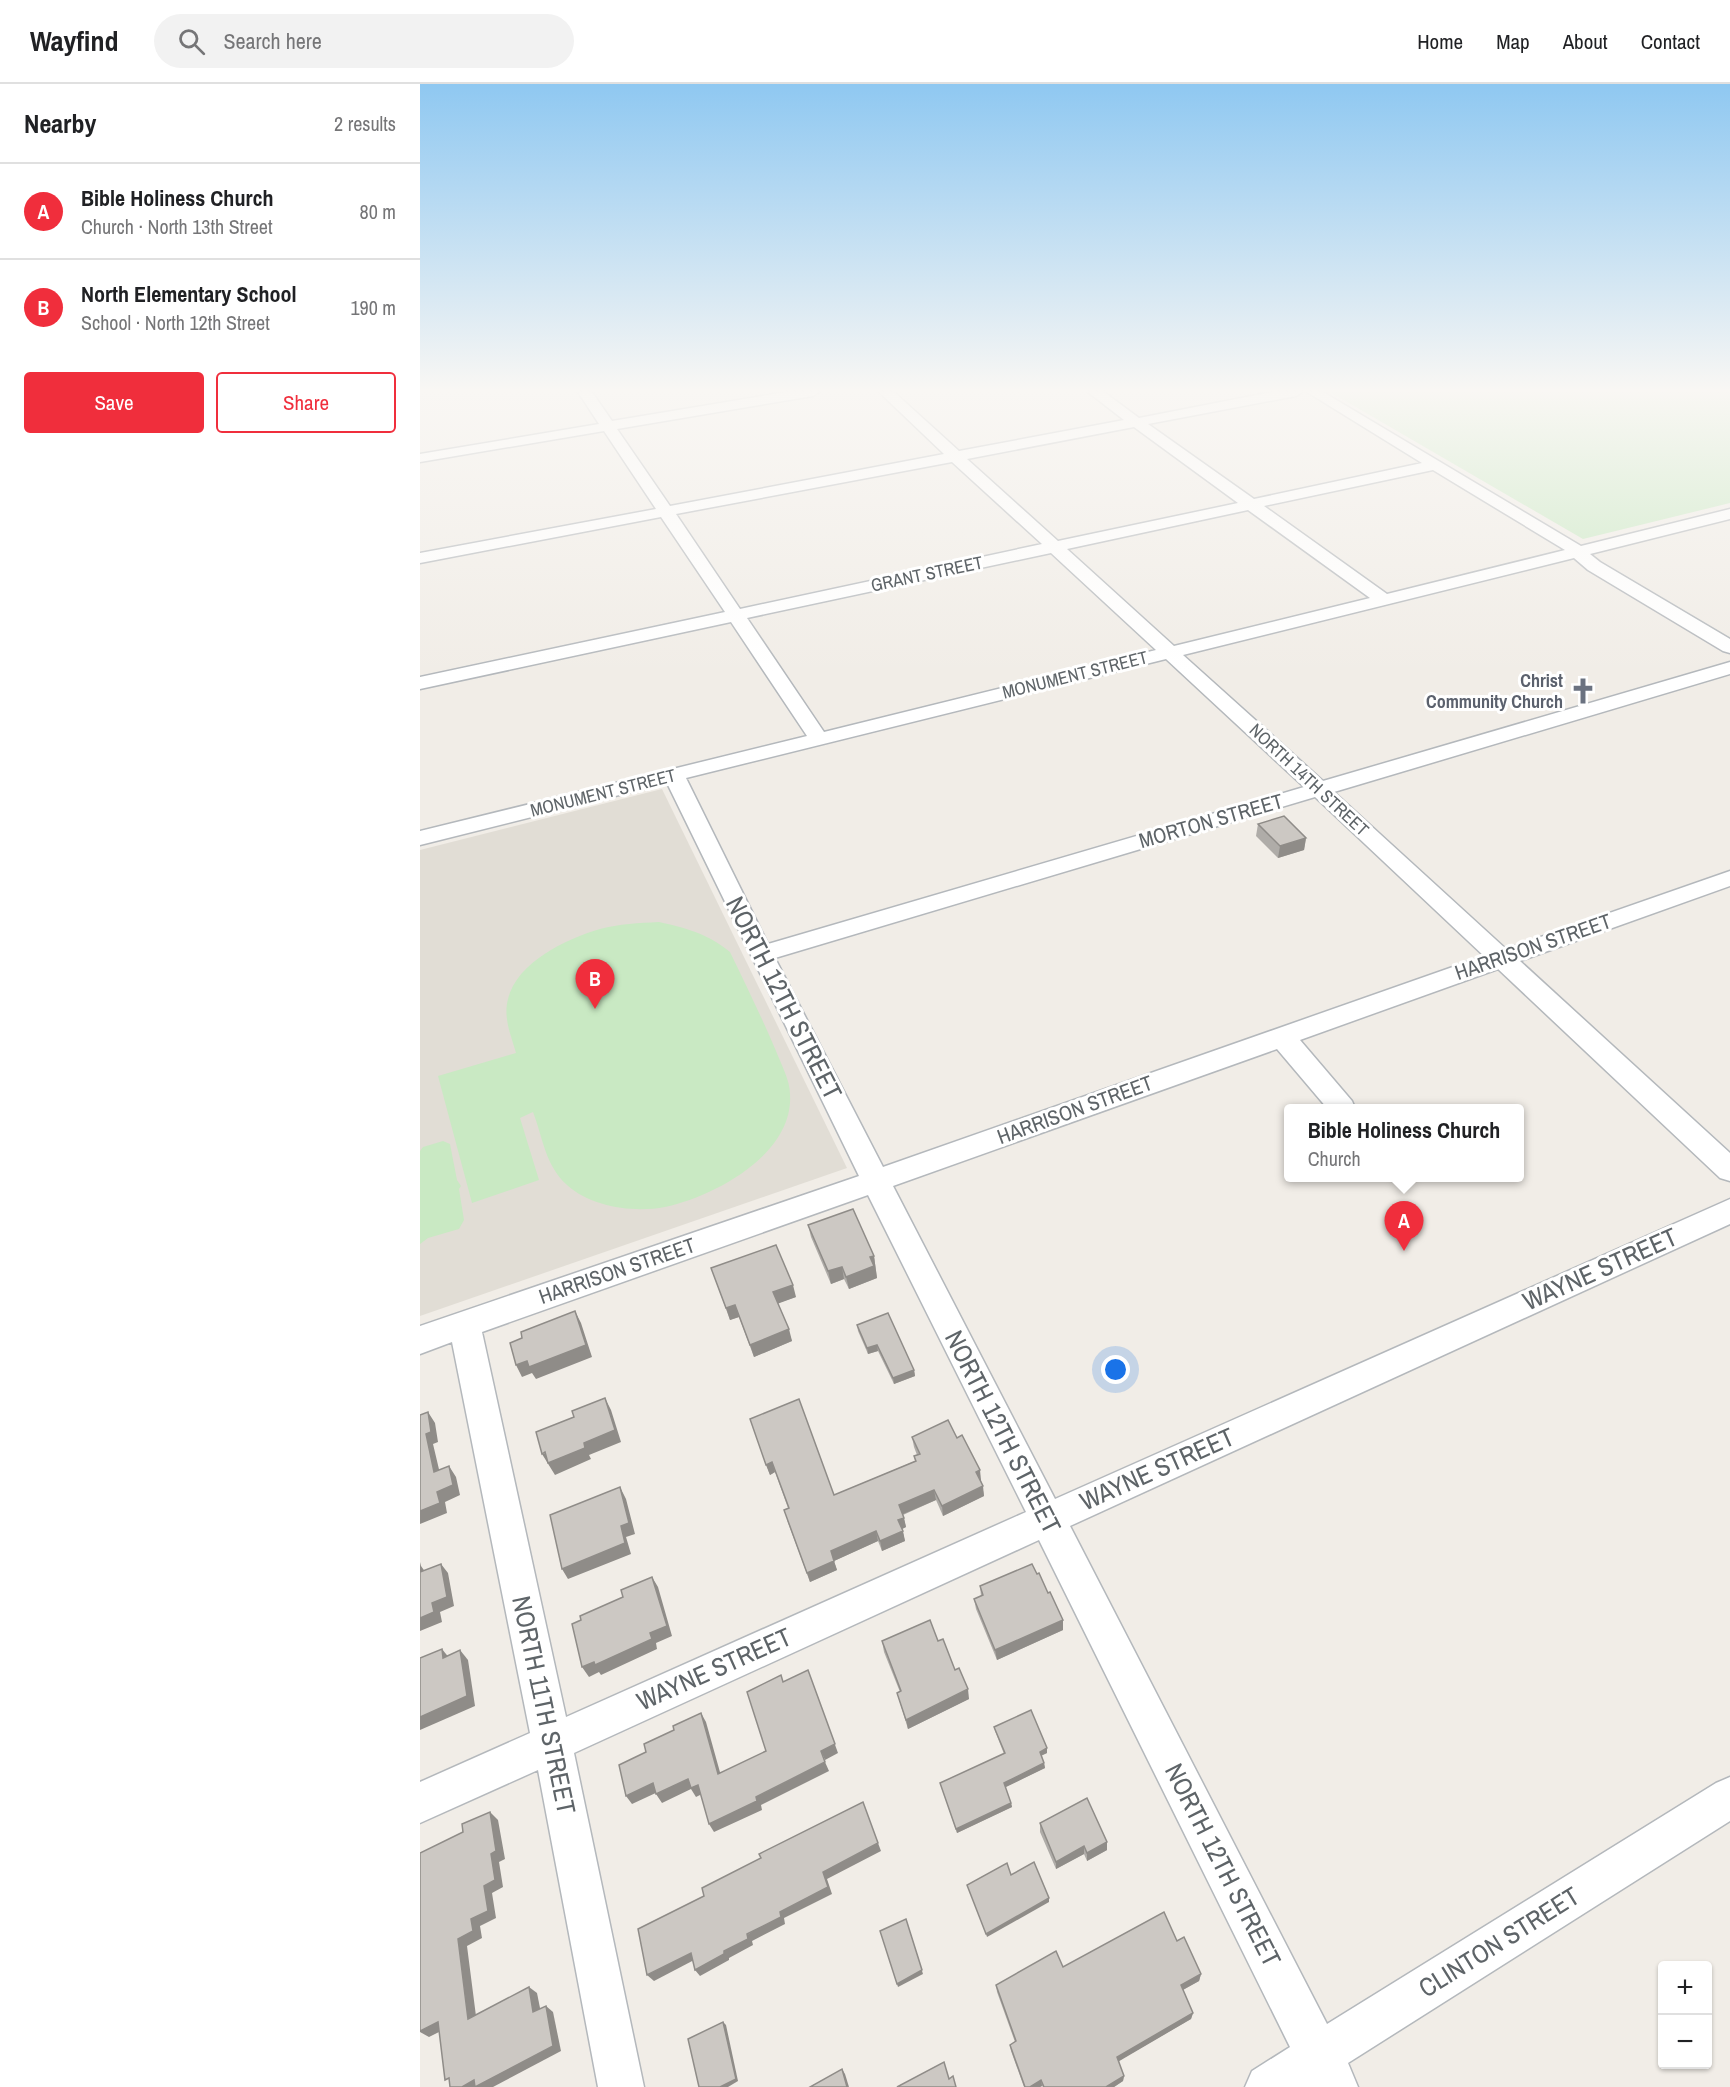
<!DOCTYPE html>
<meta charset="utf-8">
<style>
body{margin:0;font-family:"Archivo Narrow",sans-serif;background:#f2f2f2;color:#202124}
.controls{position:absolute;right:18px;bottom:18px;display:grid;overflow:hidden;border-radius:6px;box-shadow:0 2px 4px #0004}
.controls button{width:54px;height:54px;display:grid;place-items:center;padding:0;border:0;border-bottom:2px solid #e0e0e0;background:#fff;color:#202124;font:30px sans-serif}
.you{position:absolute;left:696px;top:1286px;width:21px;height:21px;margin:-15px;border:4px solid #fff;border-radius:50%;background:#1a73e8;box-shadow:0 0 0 9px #1a73e833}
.badge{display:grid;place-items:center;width:39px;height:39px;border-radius:50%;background:#f02e3c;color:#fff;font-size:20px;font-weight:700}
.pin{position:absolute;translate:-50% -50px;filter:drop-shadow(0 2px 3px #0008)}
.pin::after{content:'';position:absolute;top:32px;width:21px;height:18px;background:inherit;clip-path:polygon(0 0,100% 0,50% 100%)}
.popup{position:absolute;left:864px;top:1020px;width:240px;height:78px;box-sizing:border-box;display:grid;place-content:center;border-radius:6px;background:#fff;filter:drop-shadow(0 2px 4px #0005);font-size:20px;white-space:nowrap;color:#757577}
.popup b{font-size:22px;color:#202124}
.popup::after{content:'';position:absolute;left:50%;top:100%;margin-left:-12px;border:12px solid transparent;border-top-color:#fff}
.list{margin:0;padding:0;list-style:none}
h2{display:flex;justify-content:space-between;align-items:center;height:78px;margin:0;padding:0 24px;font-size:26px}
h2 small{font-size:20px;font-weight:400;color:#757577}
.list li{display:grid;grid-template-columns:39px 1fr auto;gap:18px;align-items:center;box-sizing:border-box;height:96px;padding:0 24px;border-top:2px solid #e0e0e0}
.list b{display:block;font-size:22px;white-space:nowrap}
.list p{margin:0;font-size:20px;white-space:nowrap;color:#757577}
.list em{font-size:20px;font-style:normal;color:#757577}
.actions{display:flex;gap:12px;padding:18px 24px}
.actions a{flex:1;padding:14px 0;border:2px solid #f02e3c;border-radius:6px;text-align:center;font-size:21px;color:#f02e3c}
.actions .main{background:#f02e3c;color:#fff}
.icon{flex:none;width:33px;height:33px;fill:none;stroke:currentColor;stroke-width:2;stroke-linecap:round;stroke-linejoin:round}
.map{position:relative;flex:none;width:1310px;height:2003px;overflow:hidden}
header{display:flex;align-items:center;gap:36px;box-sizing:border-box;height:84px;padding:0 30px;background:#fff;border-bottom:2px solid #e0e0e0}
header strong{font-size:28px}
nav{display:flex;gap:33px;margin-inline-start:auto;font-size:21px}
.search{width:420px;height:54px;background:#f2f2f2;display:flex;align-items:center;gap:15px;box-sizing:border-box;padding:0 21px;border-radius:33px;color:#757577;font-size:22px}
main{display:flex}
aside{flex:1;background:#fff}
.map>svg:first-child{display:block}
.education{fill:#e1ddd5}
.green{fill:#c9e9c3}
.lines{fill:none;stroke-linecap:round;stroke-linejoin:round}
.minor-casing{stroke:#b4b8bc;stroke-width:3}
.minor{fill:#fff;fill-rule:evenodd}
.wall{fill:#afaca8}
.shaded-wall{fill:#8f8c88}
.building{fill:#ccc8c3;stroke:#8f8c88;stroke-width:1.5}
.labels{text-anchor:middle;stroke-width:6;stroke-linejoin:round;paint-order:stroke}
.far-street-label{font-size:18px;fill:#5e6468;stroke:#fff}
.far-worship-label{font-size:18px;font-weight:bold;fill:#5b616d;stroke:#fff;text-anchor:end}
.street-label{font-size:21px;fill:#5e6468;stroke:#fff}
.near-street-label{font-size:26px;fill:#5e6468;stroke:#fff}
</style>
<header>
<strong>Wayfind</strong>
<div class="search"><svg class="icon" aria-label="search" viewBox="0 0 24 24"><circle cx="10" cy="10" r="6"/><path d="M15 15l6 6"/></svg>Search here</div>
<nav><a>Home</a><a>Map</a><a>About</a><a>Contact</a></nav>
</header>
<main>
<aside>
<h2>Nearby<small>2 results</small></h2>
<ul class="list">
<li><span class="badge">A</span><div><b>Bible Holiness Church</b><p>Church · North 13th Street</p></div><em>80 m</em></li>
<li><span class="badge">B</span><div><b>North Elementary School</b><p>School · North 12th Street</p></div><em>190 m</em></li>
</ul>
<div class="actions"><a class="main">Save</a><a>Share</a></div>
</aside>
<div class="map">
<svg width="1310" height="2003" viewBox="0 0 1310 2003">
<rect width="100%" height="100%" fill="#f1ede7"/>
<polygon class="education" points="242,705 427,1084 0,1232 0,766"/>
<g class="green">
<polygon points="910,308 1310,308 1310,419 1163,455"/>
<path d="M239,838C267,844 288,850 310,868C326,901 342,934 356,967C361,980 370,996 370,1010C374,1070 295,1112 245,1123C214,1129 171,1123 147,1101C125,1081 123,1054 113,1028L100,1034L119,1096L52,1119L18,992L96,969C91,951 83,934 88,915C97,878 146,855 180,845C199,840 219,839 239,838Z"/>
<polygon points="23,1057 30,1060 37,1096 41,1102 39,1105 44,1136 39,1145 8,1154 0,1160 0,1067 3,1063"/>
</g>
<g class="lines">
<g class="minor-casing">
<path id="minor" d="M158,308H172L192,337L366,308H399L393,312L197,345L250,422L524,370L459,308H474L539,367L704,336L668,308H684L719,334L852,308H882L876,312L728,340L834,415L1002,379L887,308H903L1161,462L1310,425V435L1170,470L1180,478L1310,555V569L1303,567L1168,486L1154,474L763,571L903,697L1310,578V590L914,708L1086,865L1310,787V802L1100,877L1310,1069V1097L1300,1094L1078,885L880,956L932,1017L935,1024H907L857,965L473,1102L635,1415L1310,1115V1140L650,1442L907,1940L1296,1699L1310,1693V1737L928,1979L938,2003H825L832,1987L870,1963L619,1456L154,1669L224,2003H178L118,1686L0,1739V1698L110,1649L32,1258L0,1270V1242L439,1092L247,699L0,761V747L387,652L311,538L0,605V593L305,528L241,433L0,479V469L236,425L184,347L0,378V370L179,340ZM714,343L818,419L638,457L547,375ZM532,378L622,460L320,525L256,430ZM1013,386L1145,466L967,510L844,422ZM828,426L950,514L754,562L647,465ZM631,469L736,566L404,648L327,534ZM746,575L884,703L348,860L266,694ZM895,713L1064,872L463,1083L355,874ZM448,1111L606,1428L146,1633L62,1248Z"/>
</g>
<use href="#minor" class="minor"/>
</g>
<g class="wall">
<polygon points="838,740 886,754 884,766 858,774 836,752"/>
<polygon points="388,1141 454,1172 457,1194 429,1205 424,1195 411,1200 391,1153"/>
<polygon points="291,1184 376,1213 358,1219 372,1257 334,1273 319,1233 310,1236"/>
<polygon points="437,1241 494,1286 495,1292 474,1300 458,1267 448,1270 438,1247"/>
<polygon points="330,1335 414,1411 495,1377 494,1372 497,1371 494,1363 492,1353 537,1354 561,1396 564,1412 523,1432 516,1416 483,1431 486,1443 482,1445 485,1457 462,1467 458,1457 414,1477 417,1486 390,1498 367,1436 368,1424 355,1388 350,1391"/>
<polygon points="560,1502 643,1546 577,1576 556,1525 554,1515 561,1512"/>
<polygon points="462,1557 518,1557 535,1586 549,1615 488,1645 477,1609 480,1608 464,1568"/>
<polygon points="574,1643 627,1664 627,1669 621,1672 624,1679 625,1684 585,1703 591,1719 592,1723 537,1749 520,1699 584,1670 575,1647"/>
<polygon points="620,1739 687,1758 687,1766 667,1777 664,1770 636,1785 620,1748"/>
<polygon points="757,1857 781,1890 779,1897 763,1906 773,1929 771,1935 698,1977 704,1992 703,1997 694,2003 623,2003 622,2002 620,2003 604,2003 591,1967 590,1961 595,1958 577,1908 576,1901"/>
</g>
<g class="shaded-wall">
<polygon points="886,754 884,766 858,774 860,762"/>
<polygon points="454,1172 457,1194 429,1205 426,1193 450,1173"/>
<polygon points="422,1183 424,1195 411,1200 408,1187"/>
<polygon points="373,1201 376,1213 357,1220 353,1208"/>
<polygon points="315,1221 319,1233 310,1236 306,1224"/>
<polygon points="155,1227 161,1239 172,1273 116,1295 112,1289 102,1293 96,1281"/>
<polygon points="369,1245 372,1257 334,1273 330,1261"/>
<polygon points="457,1261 458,1267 448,1270 447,1264"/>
<polygon points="494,1286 495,1292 474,1300 473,1294"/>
<polygon points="185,1314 191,1326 201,1358 169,1371 171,1375 135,1391 122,1370 164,1359"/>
<polygon points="8,1328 15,1339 18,1358 13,1360 22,1398 14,1388 6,1350"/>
<polygon points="352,1378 355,1388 350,1391 346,1381"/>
<polygon points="29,1382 36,1393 40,1411 25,1418 27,1429 0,1440 0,1427 17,1408"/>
<polygon points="560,1386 561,1396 557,1398 556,1388"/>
<polygon points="563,1402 564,1412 523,1432 522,1422"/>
<polygon points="200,1403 206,1415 215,1450 206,1453 211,1470 148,1495 142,1485 201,1442"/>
<polygon points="514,1406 516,1416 481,1431 479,1421"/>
<polygon points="484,1434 486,1443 480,1446 478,1436"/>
<polygon points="456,1447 458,1457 414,1477 417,1486 390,1498 387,1489 411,1467"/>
<polygon points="483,1447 485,1457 462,1467 460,1457"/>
<polygon points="0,1478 1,1482 6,1489 0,1489"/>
<polygon points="21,1480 28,1489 34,1522 20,1528 22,1538 0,1547 0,1534 12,1519"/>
<polygon points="232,1493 238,1503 252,1552 236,1559 237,1565 181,1591 179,1588 169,1593 162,1583 230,1549"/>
<polygon points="643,1536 643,1546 577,1576 575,1566"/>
<polygon points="22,1565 30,1575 23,1574"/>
<polygon points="40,1566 48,1576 55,1622 0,1646 0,1633"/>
<polygon points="388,1586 418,1669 405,1676 401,1667"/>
<polygon points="548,1605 549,1615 488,1645 486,1636"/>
<polygon points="281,1629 286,1638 303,1699 298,1690"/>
<polygon points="627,1664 627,1669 620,1672 620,1668"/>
<polygon points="405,1678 409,1687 341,1721 342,1726 294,1748 289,1740 336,1713"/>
<polygon points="624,1679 625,1684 584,1704 584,1699"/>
<polygon points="268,1695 278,1701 284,1709 276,1713 271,1705 242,1719 236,1710"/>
<polygon points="233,1699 240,1707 212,1720 206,1712"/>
<polygon points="591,1719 592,1723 537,1749 536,1745"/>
<polygon points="70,1728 78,1736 85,1775 79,1778 83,1803 72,1809 76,1834 60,1842 62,1854 47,1862 57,1940 48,1935 38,1855 51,1835 71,1770"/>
<polygon points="687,1758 687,1766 667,1777 667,1769"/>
<polygon points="458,1759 461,1767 407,1795 412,1810 364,1834 365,1840 332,1857 333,1861 309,1874 309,1876 280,1892 275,1886 304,1867 360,1828 403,1788"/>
<polygon points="664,1762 664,1770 636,1785 636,1778"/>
<polygon points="629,1814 629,1818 567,1853 566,1850"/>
<polygon points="486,1835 503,1890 478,1903 477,1900"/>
<polygon points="271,1869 276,1875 234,1897 227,1891"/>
<polygon points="781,1890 779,1897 759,1908 761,1901"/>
<polygon points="109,1903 117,1909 122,1934 113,1928"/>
<polygon points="126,1922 133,1928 141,1967 73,2003 42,2003"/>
<polygon points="773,1929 771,1935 696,1979 697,1973"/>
<polygon points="18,1938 27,1944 9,1953 0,1948 0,1947"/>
<polygon points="303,1938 306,1941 318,1997 308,2003 300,2003"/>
<polygon points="422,1985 425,1990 429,2003 427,2003"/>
<polygon points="704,1992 703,1997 694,2003 686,2003"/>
<polygon points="621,1996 622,2002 620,2003 610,2003"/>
</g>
<g class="building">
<polygon points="864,732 886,754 860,762 838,740"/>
<polygon points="433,1125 454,1172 450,1173 454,1182 426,1193 422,1183 408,1187 388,1141"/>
<polygon points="356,1161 373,1201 353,1208 369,1245 330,1261 315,1221 306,1224 291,1184"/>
<polygon points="155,1227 166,1261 109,1283 107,1277 96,1281 90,1259 102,1254 101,1248"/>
<polygon points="468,1229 494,1286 473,1294 457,1261 447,1264 437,1241"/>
<polygon points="185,1314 195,1346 164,1359 165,1364 128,1379 125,1368 122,1370 116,1348 154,1333 152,1327"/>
<polygon points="379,1315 414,1411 496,1377 494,1372 500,1370 492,1353 528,1336 537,1354 542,1351 560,1386 556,1388 563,1402 522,1422 514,1406 479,1421 484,1434 478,1436 483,1447 460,1457 456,1447 411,1467 414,1477 387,1489 364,1426 369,1424 352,1378 346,1381 330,1335"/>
<polygon points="8,1328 11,1348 6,1350 14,1388 29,1382 33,1401 17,1408 20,1419 0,1427 0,1331"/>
<polygon points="200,1403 209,1439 201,1442 205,1459 142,1485 130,1431"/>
<polygon points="21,1480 27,1513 12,1519 14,1528 0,1534 0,1488"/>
<polygon points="612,1480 617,1490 619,1489 628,1509 630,1508 643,1536 575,1566 554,1515 563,1511 560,1502"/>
<polygon points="232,1493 247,1542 230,1549 232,1555 175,1581 174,1578 162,1583 152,1540 161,1536 160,1532 203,1513 201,1506"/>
<polygon points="510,1536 518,1557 523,1555 535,1586 539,1584 548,1605 486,1636 477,1609 481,1607 462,1557"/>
<polygon points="22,1565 23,1574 40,1566 47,1612 0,1633 0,1574"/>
<polygon points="388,1586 415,1660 401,1667 405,1678 336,1713 337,1717 289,1740 278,1701 271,1704 268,1695 236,1710 233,1699 206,1712 199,1681 226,1668 224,1660 254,1646 253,1642 281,1629 298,1690 346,1667 327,1608 361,1591 363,1598"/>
<polygon points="611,1626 627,1664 620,1668 624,1679 584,1699 591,1719 536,1745 520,1699 585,1669 574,1643"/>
<polygon points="667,1714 687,1758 667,1769 664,1762 636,1778 620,1739"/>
<polygon points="443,1718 458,1759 403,1788 408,1803 360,1828 361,1833 327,1850 328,1855 304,1867 304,1870 275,1886 271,1869 227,1891 218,1845 284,1812 282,1804 341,1774 339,1770"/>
<polygon points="70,1728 76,1767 71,1770 75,1796 64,1802 68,1827 51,1835 53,1847 38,1855 48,1935 109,1903 113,1928 126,1922 133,1962 55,2003 54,1996 42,2003 30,2003 29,1994 25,1996 18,1938 0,1947 0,1769 43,1748 42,1740"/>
<polygon points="614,1778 629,1814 566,1850 547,1801 587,1779 591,1791"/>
<polygon points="744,1828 757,1857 764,1853 781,1890 761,1901 773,1929 697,1973 704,1992 686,2003 624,2003 621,1996 610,2003 605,2003 590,1961 596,1957 576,1901 636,1867 643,1883"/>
<polygon points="486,1835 502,1886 477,1900 460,1847"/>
<polygon points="303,1938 316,1995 300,2003 279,2003 268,1955"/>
<polygon points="524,1978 529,1995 533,1992 536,2003 477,2003"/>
<polygon points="422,1985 427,2003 390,2003"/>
</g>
<linearGradient id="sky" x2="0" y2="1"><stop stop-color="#8fc8f1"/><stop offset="0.52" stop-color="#f9f7f4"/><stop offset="1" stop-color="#f9f7f4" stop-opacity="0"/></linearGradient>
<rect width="1310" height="589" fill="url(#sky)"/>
<defs>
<g id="church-bare" transform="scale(2.07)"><path d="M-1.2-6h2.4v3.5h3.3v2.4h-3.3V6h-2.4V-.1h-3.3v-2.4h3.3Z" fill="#6b7280" stroke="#fff" stroke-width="2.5" paint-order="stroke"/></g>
</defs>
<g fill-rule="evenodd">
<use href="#church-bare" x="1163" y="607"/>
</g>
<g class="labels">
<g class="far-street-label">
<text transform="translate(507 490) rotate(-12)" y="6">GRANT STREET</text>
<text transform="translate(655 591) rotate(-14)" y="6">MONUMENT STREET</text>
<text transform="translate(889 696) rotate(43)" y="6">NORTH 14TH STREET</text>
<text transform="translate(183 709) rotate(-14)" y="6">MONUMENT STREET</text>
</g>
<g class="far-worship-label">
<text x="1143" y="603">Christ<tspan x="1143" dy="21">Community Church</tspan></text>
</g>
<g class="street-label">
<text transform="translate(791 737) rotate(-16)" y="7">MORTON STREET</text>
<text transform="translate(1113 863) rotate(-19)" y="7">HARRISON STREET</text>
<text transform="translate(655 1026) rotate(-20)" y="7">HARRISON STREET</text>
<text transform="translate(197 1187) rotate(-19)" y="7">HARRISON STREET</text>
</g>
<g class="near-street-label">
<text transform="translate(364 914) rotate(63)" y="9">NORTH 12TH STREET</text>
<text transform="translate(1180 1185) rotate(-24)" y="9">WAYNE STREET</text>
<text transform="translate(583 1348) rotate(63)" y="9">NORTH 12TH STREET</text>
<text transform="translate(737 1385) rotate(-24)" y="9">WAYNE STREET</text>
<text transform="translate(294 1585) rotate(-24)" y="9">WAYNE STREET</text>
<text transform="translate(124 1621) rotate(78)" y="9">NORTH 11TH STREET</text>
<text transform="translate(803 1781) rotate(63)" y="9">NORTH 12TH STREET</text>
<text transform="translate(1079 1858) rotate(-32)" y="9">CLINTON STREET</text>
</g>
</g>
</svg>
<div class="controls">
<button>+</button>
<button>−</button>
</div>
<div class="you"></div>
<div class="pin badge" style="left:984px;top:1167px">A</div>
<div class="popup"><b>Bible Holiness Church</b>Church</div>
<div class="pin badge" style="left:175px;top:925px">B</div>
</div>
</main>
